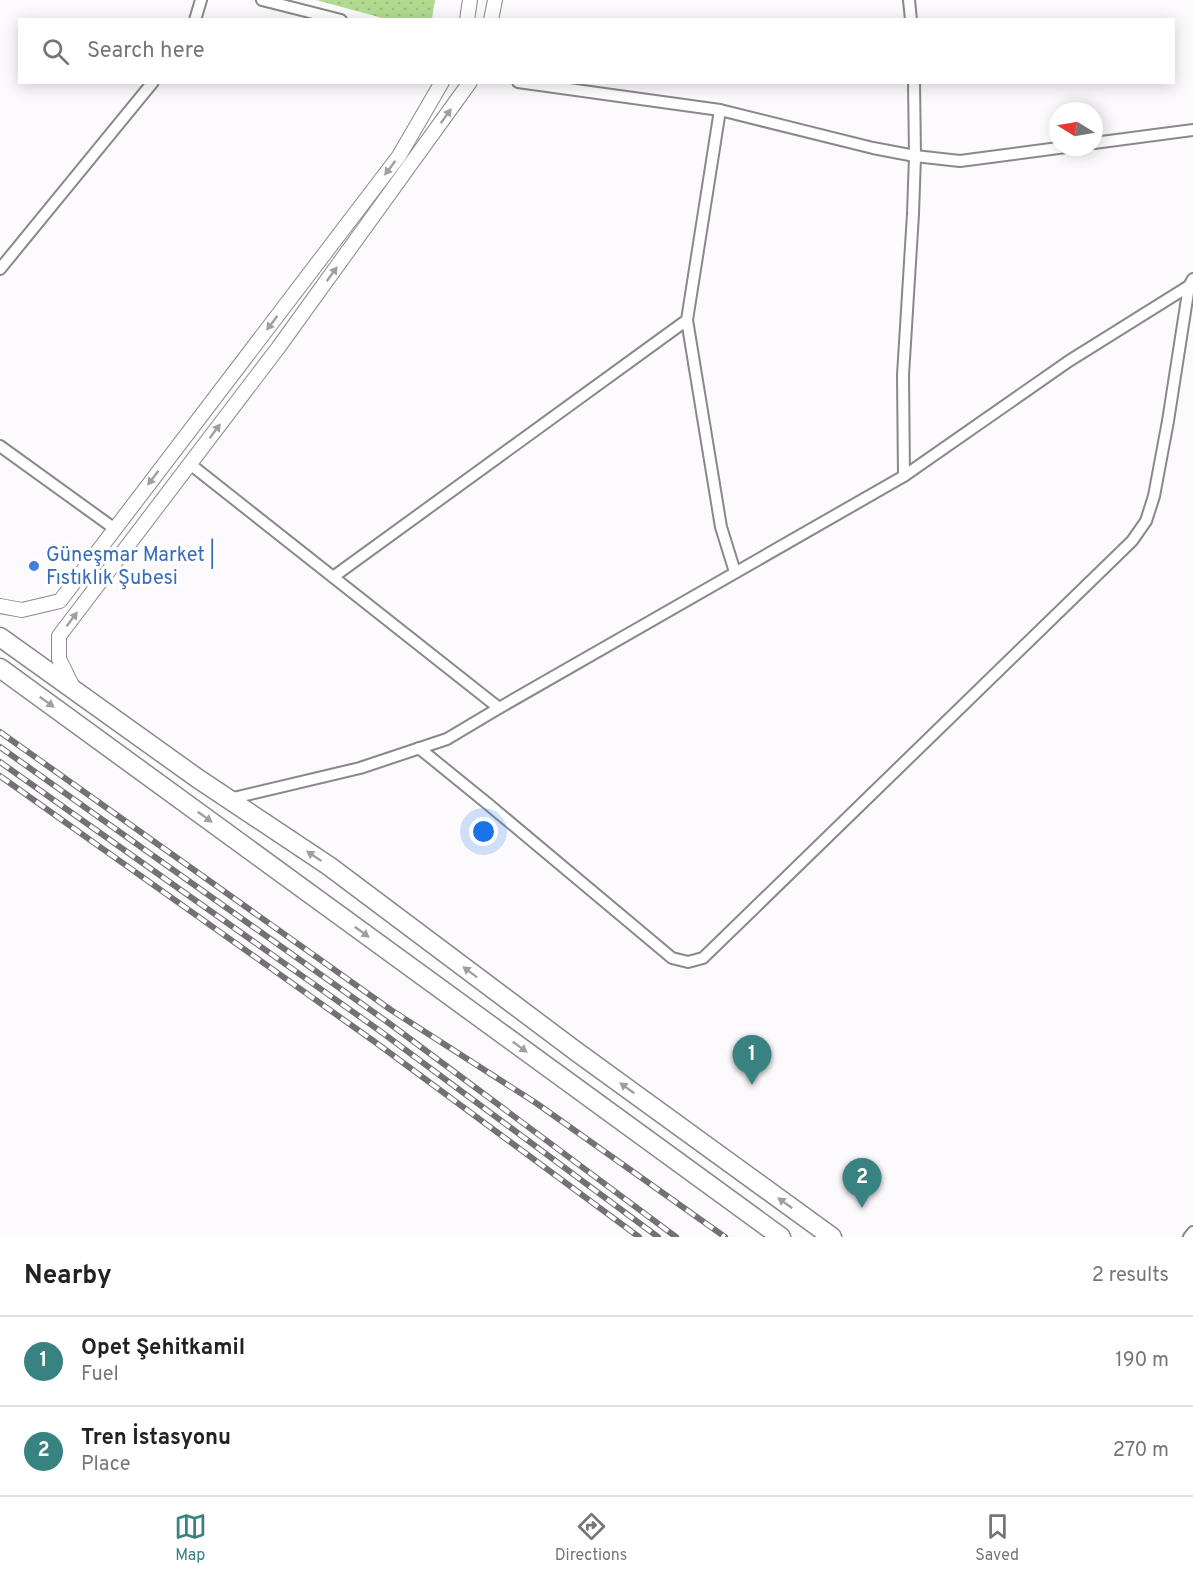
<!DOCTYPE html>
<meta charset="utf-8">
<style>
body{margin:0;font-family:Overpass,sans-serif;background:#f2f2f2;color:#222}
.compass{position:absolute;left:1049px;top:102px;width:54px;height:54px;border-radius:50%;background:#fff;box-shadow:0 3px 15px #0003;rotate:281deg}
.you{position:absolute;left:484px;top:832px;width:21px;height:21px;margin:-15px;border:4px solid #fff;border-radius:50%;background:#1a73e8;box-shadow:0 0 0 9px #1a73e833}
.badge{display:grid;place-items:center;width:39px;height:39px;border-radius:50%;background:#398282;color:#fff;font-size:20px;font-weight:700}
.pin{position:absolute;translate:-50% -50px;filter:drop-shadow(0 2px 3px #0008)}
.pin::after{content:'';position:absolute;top:32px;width:21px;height:18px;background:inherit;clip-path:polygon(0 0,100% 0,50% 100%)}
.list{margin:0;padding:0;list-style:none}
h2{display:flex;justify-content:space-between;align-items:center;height:78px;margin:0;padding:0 24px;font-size:26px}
h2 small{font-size:20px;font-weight:400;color:#767676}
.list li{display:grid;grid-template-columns:39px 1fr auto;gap:18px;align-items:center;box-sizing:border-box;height:90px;padding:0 24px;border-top:2px solid #e0e0e0}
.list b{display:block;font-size:22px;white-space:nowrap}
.list p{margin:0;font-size:20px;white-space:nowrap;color:#767676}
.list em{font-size:20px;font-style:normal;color:#767676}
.icon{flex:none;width:33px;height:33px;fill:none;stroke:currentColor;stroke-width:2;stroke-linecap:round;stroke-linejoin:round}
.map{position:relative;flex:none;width:1193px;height:1237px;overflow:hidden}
.search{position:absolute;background:#fff;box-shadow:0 3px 15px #0003;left:18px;right:18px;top:18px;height:66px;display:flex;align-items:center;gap:15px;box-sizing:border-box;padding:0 21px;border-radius:0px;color:#767676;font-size:22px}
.sheet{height:258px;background:#fff}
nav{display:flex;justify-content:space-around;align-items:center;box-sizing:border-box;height:84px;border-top:2px solid #e0e0e0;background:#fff;font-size:16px;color:#767676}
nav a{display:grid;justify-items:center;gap:3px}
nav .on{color:#398282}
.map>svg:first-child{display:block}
.park{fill:url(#park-dots)}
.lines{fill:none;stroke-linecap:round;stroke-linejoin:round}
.minor-casing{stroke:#8b888b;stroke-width:14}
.tertiary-casing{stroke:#8b888b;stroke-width:16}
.primary-casing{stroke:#8b888b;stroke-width:21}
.minor{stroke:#fff;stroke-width:10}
.tertiary{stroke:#fff;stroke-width:14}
.primary{stroke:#fff;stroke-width:18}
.rail-casing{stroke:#737173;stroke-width:6}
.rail{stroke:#fff;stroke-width:4;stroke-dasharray:11;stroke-linecap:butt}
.oneway{fill:#a0a0a0}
.shop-dot{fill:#3f7fe0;stroke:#fff;stroke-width:2}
.labels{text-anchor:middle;stroke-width:6;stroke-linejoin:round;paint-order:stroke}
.shop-label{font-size:20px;fill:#366cbe;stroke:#fff;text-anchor:start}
</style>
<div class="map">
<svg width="1193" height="1237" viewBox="0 0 1193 1237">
<defs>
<pattern id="park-dots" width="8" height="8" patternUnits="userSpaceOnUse" patternTransform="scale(1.5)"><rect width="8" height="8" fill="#b3db90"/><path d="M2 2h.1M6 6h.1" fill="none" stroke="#9abc7c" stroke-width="1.8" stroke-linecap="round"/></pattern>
</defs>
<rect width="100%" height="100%" fill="#fdfafe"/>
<polygon class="park" points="316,0 435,0 432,19 386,19"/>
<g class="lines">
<g class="minor-casing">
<g id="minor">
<polyline points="262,0 341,20"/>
<polyline points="909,0 911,20"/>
<polyline points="195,20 201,0"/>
<polyline points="518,82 720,110 873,148 915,156 960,161 1066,147"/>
<polyline points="1094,143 1193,130"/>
<polyline points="0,269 153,82"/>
<polyline points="687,320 721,527 735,572"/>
<polyline points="0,446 115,529"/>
<polyline points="190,464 499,708"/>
<polyline points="904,476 903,375 913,214 915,156 914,82"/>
<polyline points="333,577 687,320 720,110"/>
<polyline points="419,748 488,804 672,958 688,962 703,958 1132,541 1146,521 1154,496 1168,421 1189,286"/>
<polyline points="229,799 360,768 447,739 499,708 904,476 1069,361 1189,286 1193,279"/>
<polyline points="1189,1237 1193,1232"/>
</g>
</g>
<g class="tertiary-casing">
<g id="tertiary">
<polyline points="467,20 470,0"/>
<polyline points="491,20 495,0"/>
<polyline points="0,606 22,610 60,601 399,156 442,82"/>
<polyline points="74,689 59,659 59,636 278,348 470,82"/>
</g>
</g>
<g class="primary-casing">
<g id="primary">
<polyline points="0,637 197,778 329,866 577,1052 832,1237"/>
<polyline points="0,668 781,1237"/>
</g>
</g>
<use href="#minor" class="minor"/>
<use href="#tertiary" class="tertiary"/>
<use href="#primary" class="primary"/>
<g class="rail-casing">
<g id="rail">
<polyline points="0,732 391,1010 536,1103 725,1237"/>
<polyline points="0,747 386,1021 676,1237"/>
<polyline points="0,762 380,1031 658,1237"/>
<polyline points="0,776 375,1042 639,1237"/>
</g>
</g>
<use href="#rail" class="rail"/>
</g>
<defs><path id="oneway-solid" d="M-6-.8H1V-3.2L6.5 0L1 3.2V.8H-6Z" transform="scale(1.5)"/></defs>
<g class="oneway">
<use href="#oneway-solid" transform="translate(446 116) rotate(-54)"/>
<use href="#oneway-solid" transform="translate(390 168) rotate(127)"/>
<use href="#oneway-solid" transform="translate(332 274) rotate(-54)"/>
<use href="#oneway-solid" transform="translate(272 323) rotate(127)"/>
<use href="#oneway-solid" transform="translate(215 431) rotate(-53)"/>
<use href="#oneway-solid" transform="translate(153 478) rotate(127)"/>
<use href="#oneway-solid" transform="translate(72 619) rotate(-53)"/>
<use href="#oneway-solid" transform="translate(47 702) rotate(36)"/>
<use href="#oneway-solid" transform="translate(205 817) rotate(36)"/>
<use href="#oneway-solid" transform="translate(314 856) rotate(-146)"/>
<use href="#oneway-solid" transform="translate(362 932) rotate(36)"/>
<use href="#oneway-solid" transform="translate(470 972) rotate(-143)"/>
<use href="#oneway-solid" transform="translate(520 1047) rotate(36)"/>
<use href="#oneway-solid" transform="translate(627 1088) rotate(-144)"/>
<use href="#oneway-solid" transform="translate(785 1203) rotate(-144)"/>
</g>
<circle class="shop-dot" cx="34" cy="566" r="6"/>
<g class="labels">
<g class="shop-label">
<text x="46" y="561">Güneşmar Market |<tspan x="46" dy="23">Fıstıklık Şubesi</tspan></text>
</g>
</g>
</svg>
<svg class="compass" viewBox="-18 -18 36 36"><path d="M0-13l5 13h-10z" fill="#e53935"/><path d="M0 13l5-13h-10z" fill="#767676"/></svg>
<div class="you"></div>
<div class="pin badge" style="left:752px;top:1085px">1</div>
<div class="pin badge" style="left:862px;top:1208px">2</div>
<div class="search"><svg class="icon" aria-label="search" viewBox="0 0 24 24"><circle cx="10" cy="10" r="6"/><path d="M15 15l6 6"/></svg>Search here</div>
</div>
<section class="sheet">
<h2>Nearby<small>2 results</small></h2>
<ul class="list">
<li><span class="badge">1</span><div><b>Opet Şehitkamil</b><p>Fuel</p></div><em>190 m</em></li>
<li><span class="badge">2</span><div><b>Tren İstasyonu</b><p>Place</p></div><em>270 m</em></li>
</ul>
</section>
<nav>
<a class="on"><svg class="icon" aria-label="map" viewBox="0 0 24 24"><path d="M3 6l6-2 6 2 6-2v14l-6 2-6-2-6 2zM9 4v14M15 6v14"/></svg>Map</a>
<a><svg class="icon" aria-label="directions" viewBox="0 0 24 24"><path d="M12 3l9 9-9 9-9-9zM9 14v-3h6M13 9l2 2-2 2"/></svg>Directions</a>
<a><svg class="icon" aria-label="saved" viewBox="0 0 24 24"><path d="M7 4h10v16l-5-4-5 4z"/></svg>Saved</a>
</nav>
